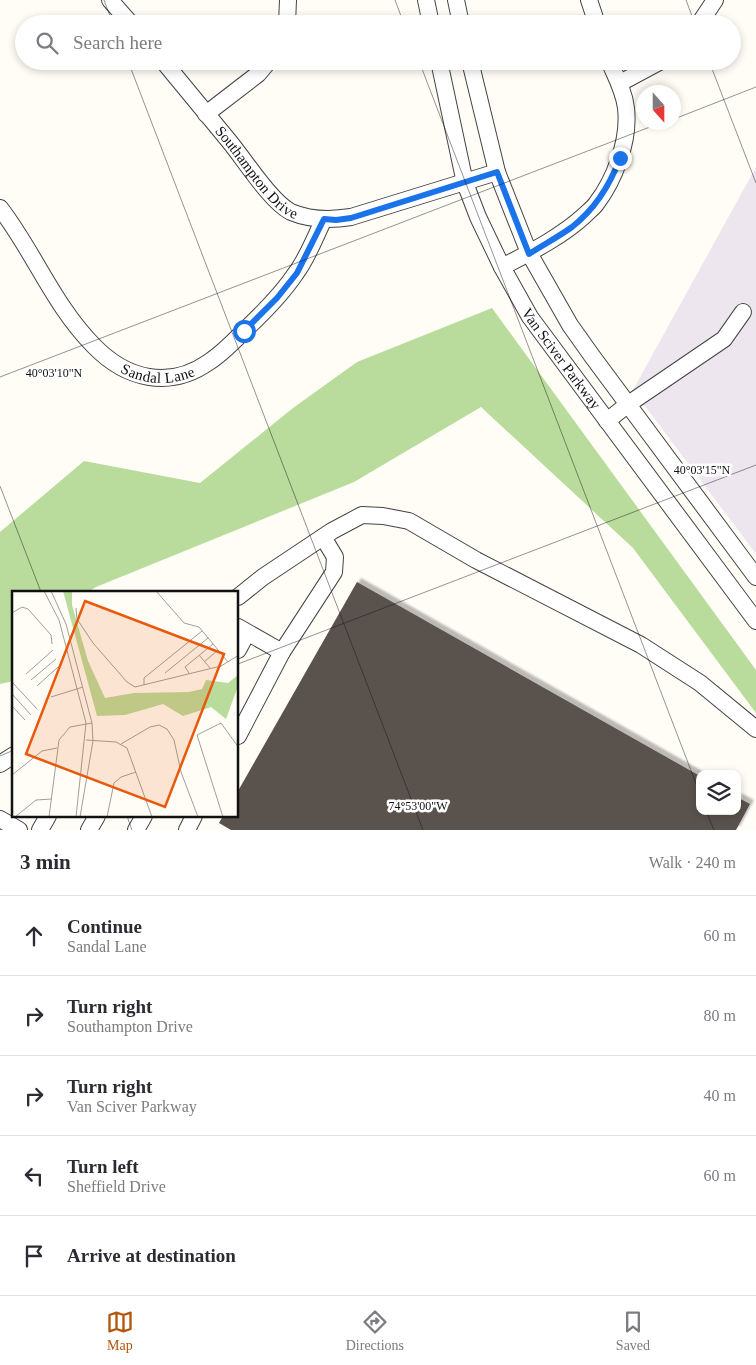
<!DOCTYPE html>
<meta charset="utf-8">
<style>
body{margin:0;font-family:"Times New Roman",serif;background:#f7f7f7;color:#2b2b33}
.controls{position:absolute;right:15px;bottom:15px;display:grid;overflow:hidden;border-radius:10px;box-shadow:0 2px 8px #0003}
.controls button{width:45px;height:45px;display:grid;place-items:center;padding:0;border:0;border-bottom:1px solid #e1e1e2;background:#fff;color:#2b2b33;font:25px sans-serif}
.compass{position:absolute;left:636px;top:85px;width:45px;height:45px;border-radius:50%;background:#fff;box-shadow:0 2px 8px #0003;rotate:159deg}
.stop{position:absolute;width:15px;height:15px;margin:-11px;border:4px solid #1a73e8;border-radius:50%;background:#fff}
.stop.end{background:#1a73e8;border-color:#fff;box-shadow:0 1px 5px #0008}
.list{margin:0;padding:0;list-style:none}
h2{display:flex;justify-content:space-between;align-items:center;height:65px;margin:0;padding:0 20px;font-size:21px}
h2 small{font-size:16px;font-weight:400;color:#7c7c81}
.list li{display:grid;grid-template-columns:32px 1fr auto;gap:15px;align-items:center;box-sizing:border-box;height:80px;padding:0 20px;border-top:1px solid #e1e1e2}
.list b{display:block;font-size:19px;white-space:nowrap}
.list p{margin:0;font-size:16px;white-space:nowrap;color:#7c7c81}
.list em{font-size:16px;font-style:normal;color:#7c7c81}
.icon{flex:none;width:28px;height:28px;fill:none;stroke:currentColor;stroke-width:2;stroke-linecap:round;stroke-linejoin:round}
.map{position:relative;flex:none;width:756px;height:830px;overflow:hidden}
.search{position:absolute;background:#fff;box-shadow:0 2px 8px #0003;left:15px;right:15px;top:15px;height:55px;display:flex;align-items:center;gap:12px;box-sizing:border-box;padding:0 18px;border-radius:28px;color:#7c7c81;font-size:19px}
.sheet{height:465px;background:#fff}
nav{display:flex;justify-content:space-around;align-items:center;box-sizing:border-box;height:70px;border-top:1px solid #e1e1e2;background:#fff;font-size:14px;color:#7c7c81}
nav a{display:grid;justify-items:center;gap:2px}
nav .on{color:#b45309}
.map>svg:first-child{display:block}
.industrial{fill:#eee6ef}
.forest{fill:#b9dc9c}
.building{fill:#5a524d;filter:url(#shadow)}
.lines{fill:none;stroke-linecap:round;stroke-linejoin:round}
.minor-casing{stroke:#444;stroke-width:18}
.minor{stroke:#fff;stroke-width:16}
.route{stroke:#1a73e8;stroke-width:6}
.ticks{fill:none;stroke:#111;stroke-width:1;stroke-opacity:0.45}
.labels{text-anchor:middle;stroke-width:5;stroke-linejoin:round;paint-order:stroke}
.street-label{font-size:15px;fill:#111;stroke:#fff}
.inset-road{fill:none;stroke:#a09f9a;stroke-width:1}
.view{fill:#e8590c;fill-opacity:0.15;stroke:#e8590c;stroke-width:2.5}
.inset-edge{fill:none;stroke:#111;stroke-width:2.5}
.ticks-label{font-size:12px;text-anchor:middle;fill:#111;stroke:#fff;stroke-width:5;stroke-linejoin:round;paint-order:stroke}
</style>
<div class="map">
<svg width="756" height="830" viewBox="0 0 756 830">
<defs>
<filter id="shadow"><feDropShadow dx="4" dy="-4" stdDeviation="1" flood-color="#0004"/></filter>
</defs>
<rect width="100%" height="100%" fill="#fffdf5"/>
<polygon class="industrial" points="756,167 756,554 633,390"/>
<polygon class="forest" points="492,308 756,670 756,713 633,548 481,407 354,482 96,587 88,592 14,592 14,681 0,684 0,532 84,461 200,483 293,408 357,362"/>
<polygon class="building" points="357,582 700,776 700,811 737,811 737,797 750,804 736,830 231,830 219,823 223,816 238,816 238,791"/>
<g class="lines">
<g class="minor-casing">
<g id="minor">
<polyline points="110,0 131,24"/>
<polyline points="426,0 431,24"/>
<polyline points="456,0 461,24"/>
<polyline points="589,0 597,24"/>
<polyline points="287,24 288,0"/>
<polyline points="699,24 715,0"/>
<path id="s1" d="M163,61C185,88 207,114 229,141C244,159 271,202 291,212C310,220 332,220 351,217L497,172"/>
<path id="s2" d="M439,61L465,183L478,217L502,267L530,317L756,621"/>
<polyline points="470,61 497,172 529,253 570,325 592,356 756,577"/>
<polyline points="620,83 661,61"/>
<polyline points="206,114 258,74 269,61"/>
<path id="s3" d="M0,208C34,252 54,306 94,346C126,379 169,390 209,362C223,353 234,341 246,329C264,312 282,294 296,273C308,257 315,237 324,219"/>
<path d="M502,267C531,252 561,237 585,215C589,211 593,208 596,204C606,191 614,175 619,160C625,143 628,126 626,108C624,91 616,77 609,61"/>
<polyline points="607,421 627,405 724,339 743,312"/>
<polyline points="238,597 263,577 332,531 362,515 383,516 409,521 476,560 641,645 700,683 756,729"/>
<polyline points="238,627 282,652"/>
<polyline points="238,650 247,633"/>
<polyline points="238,736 282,652 334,572 335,557 323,537"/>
<polyline points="0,764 14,755"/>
<polyline points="0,819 19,830"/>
<polyline points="40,830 48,816"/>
<polyline points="89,830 97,816"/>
<polyline points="136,830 144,816"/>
<polyline points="187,830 194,816"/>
</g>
</g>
<use href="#minor" class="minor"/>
</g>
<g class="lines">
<path class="route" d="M244,331L277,298L297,273L324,219L336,220L351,218L497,172L529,254C543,245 558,237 572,227C595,209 610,185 620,158"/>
</g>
<path class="ticks" d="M104,0L113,24M395,0L404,24M686,0L695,24M128,61L423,830M419,61L700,794M709,61L756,183M674,119L756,87M0,377L663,122M0,486L41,592M238,664L756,465M0,756L14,750M706,811L714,830M127,816L132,830"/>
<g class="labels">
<g class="street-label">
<text dy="5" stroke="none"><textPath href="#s1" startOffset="146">Southampton Drive</textPath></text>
<text dy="5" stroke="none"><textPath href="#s2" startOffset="326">Van Sciver Parkway</textPath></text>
<text dy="5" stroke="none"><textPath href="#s3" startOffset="240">Sandal Lane</textPath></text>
</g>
</g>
<g transform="translate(12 591)">
<rect width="226" height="226" fill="#fffdf5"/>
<path d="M51,0H60V14L76,70L93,107L122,102L177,101L190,98L194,89L216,92L226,84V95L214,128L199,116L171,125L151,113L113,124L85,125Z" fill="#b9dc9c"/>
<path class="inset-road" d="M32,0L47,29L74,132L64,226M39,0L54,33L80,132L81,150L68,226M144,0L172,32L187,36L216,71M64,17L65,28L81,52L115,91L123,96L209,75L227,64M0,22L10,16L16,18L39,44L40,53M187,64L198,77M192,71L206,59M153,82L196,47M177,82L173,76L201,53M14,83L41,59M19,89L44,68M0,91L25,118M132,94V87L190,40M25,95L46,76M0,103L19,124M39,106L71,96M0,115L13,129M74,149L104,151L115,157L140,226M109,153L138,136L147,134L155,138L162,149L169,181L186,226M0,184L30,160L45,157M3,226L24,209L40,208M37,226L47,149L58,136L80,132M95,226L102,192L109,186L124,181M211,226L185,144L209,132L227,157"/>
<path class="view" d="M73,10L212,63L153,216L14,163Z"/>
<rect width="226" height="226" class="inset-edge"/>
</g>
<g class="ticks-label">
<text x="54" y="377">40°03'10"N</text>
<text x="702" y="474">40°03'15"N</text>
<text x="418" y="810">74°53'00"W</text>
</g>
</svg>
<div class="controls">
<button><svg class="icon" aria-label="layers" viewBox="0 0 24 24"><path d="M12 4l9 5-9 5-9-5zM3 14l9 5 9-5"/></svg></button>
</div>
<svg class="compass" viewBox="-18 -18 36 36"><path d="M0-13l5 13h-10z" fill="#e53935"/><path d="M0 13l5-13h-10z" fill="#7c7c81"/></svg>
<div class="stop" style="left:244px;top:331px"></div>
<div class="stop end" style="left:620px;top:158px"></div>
<div class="search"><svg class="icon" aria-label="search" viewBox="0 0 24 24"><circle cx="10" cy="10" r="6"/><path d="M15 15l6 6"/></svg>Search here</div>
</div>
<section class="sheet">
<h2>3 min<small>Walk · 240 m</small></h2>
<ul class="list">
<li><svg class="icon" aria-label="ahead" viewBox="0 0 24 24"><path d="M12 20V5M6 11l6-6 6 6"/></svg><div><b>Continue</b><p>Sandal Lane</p></div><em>60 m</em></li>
<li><svg class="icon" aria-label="right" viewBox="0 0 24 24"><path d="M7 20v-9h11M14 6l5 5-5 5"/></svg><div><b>Turn right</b><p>Southampton Drive</p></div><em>80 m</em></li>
<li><svg class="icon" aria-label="right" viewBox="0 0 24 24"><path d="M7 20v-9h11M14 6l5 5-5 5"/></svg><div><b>Turn right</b><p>Van Sciver Parkway</p></div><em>40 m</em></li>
<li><svg class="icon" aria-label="left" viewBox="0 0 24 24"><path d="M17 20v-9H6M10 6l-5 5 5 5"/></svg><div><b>Turn left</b><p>Sheffield Drive</p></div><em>60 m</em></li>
<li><svg class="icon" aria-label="arrive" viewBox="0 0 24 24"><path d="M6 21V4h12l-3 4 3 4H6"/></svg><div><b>Arrive at destination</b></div></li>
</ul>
</section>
<nav>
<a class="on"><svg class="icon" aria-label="map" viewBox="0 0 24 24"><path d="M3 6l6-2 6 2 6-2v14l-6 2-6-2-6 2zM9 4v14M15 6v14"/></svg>Map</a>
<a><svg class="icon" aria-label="directions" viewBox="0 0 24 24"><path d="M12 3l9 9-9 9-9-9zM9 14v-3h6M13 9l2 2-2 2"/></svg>Directions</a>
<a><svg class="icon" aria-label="saved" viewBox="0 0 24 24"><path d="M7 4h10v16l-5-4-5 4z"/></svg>Saved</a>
</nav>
